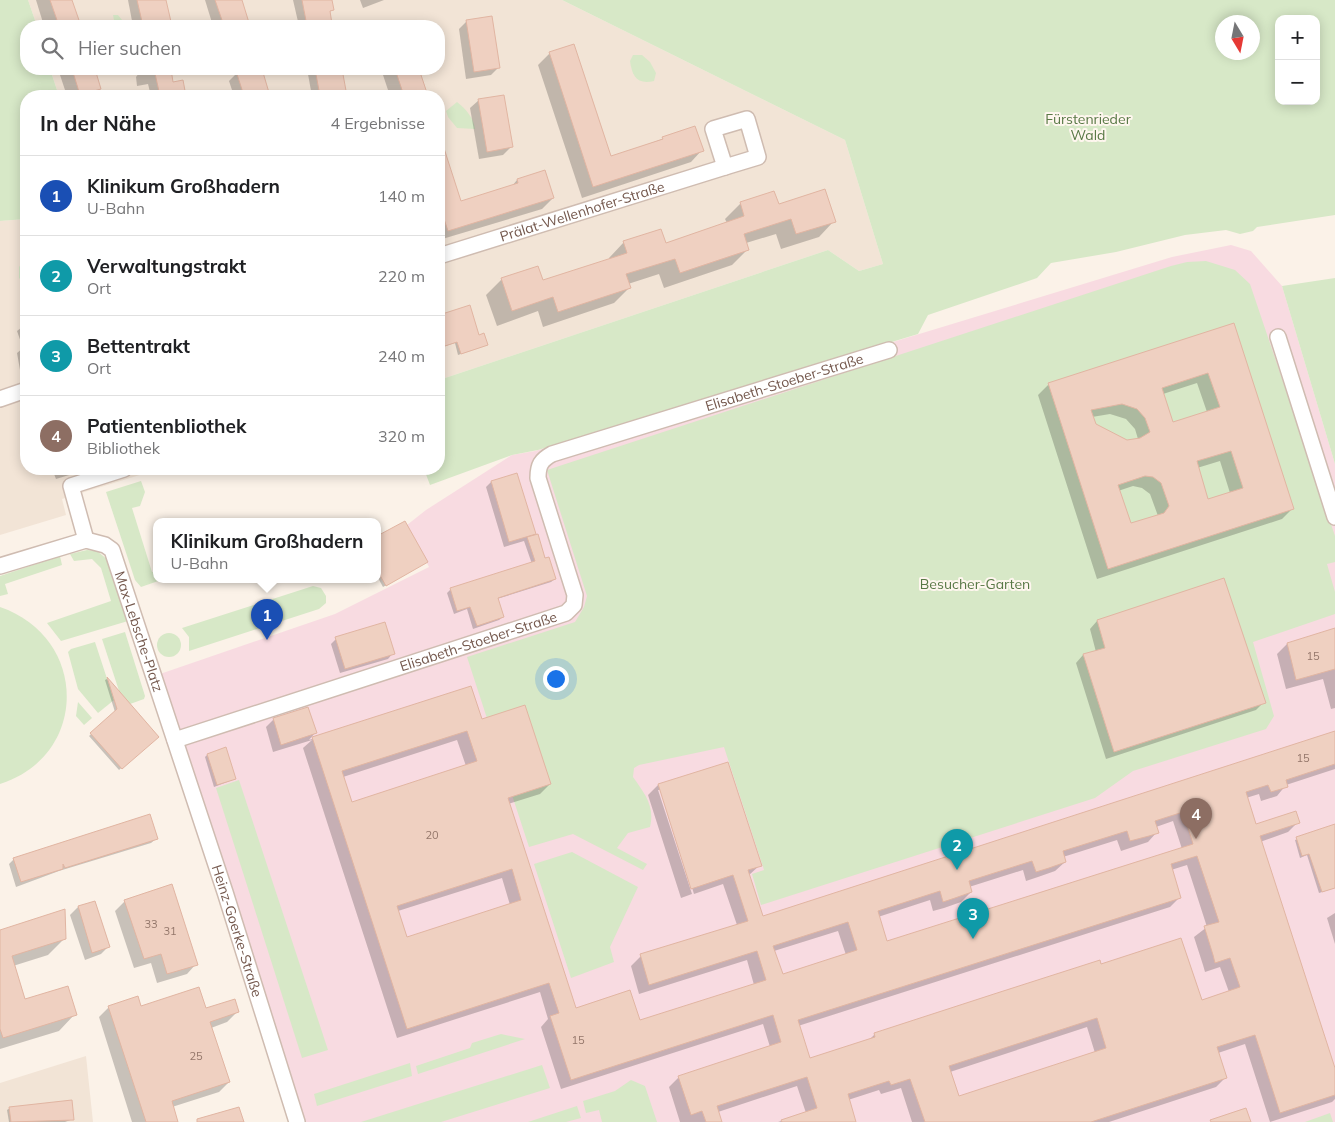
<!DOCTYPE html>
<html lang="de">
<meta charset="utf-8">
<style>
body{margin:0;font-family:Mulish,sans-serif;background:#f2f2f2;color:#202124}
.controls{position:absolute;right:15px;top:15px;display:grid;overflow:hidden;border-radius:10px;box-shadow:0 2px 12px #0003}
.controls button{width:45px;height:45px;display:grid;place-items:center;padding:0;border:0;border-bottom:1px solid #e0e0e0;background:#fff;color:#202124;font:25px sans-serif}
.compass{position:absolute;left:1215px;top:15px;width:45px;height:45px;border-radius:50%;background:#fff;box-shadow:0 2px 12px #0003;rotate:170deg}
.you{position:absolute;left:555px;top:678px;width:18px;height:18px;margin:-12px;border:4px solid #fff;border-radius:50%;background:#1a73e8;box-shadow:0 0 0 8px #1a73e833}
.badge{display:grid;place-items:center;width:32px;height:32px;border-radius:50%;background:#7c3aed;color:#fff;font-size:16px;font-weight:700}
.pin{position:absolute;translate:-50% -41px;filter:drop-shadow(0 1px 2px #0008)}
.pin::after{content:'';position:absolute;top:26px;width:18px;height:15px;background:inherit;clip-path:polygon(0 0,100% 0,50% 100%)}
.popup{position:absolute;left:153px;top:518px;width:228px;height:65px;box-sizing:border-box;display:grid;place-content:center;border-radius:10px;background:#fff;filter:drop-shadow(0 1px 4px #0005);font-size:16px;white-space:nowrap;color:#757577}
.popup b{font-size:19px;color:#202124}
.popup::after{content:'';position:absolute;left:50%;top:100%;margin-left:-10px;border:10px solid transparent;border-top-color:#fff}
.list{margin:0;padding:0;list-style:none}
h2{display:flex;justify-content:space-between;align-items:center;height:65px;margin:0;padding:0 20px;font-size:21px}
h2 small{font-size:16px;font-weight:400;color:#757577}
.list li{display:grid;grid-template-columns:32px 1fr auto;gap:15px;align-items:center;box-sizing:border-box;height:80px;padding:0 20px;border-top:1px solid #e0e0e0}
.list b{display:block;font-size:19px;white-space:nowrap}
.list p{margin:0;font-size:16px;white-space:nowrap;color:#757577}
.list em{font-size:16px;font-style:normal;color:#757577}
.icon{flex:none;width:28px;height:28px;fill:none;stroke:currentColor;stroke-width:2;stroke-linecap:round;stroke-linejoin:round}
.map{position:relative;flex:none;width:1335px;height:1122px;overflow:hidden}
.search{position:absolute;background:#fff;box-shadow:0 2px 12px #0003;left:20px;top:20px;width:425px;height:55px;display:flex;align-items:center;gap:12px;box-sizing:border-box;padding:0 18px;border-radius:20px;color:#757577;font-size:19px}
.panel{position:absolute;background:#fff;box-shadow:0 2px 12px #0003;left:20px;top:90px;width:425px;height:385px;border-radius:20px}
.map>svg:first-child{display:block}
.residential{fill:#f2e4d6}
.medical{fill:#f8dbe1}
.green{fill:#d7e8c7;fill-rule:evenodd}
.shadow{fill:#0003;fill-rule:evenodd}
.building{fill:#efd0c1;stroke:#e1b5a2;fill-rule:evenodd}
.lines{fill:none;stroke-linecap:round;stroke-linejoin:round}
.minor-casing{stroke:#cfbcb1;stroke-width:18}
.minor{stroke:#fff;stroke-width:15}
.labels{text-anchor:middle;stroke-width:4;stroke-linejoin:round;paint-order:stroke}
.number-label{font-size:11px;fill:#93766a}
.park-label{font-size:14px;fill:#587845;stroke:#fef6ee}
.street-label{font-size:14px;fill:#74584d;stroke:#fef6ee}
</style>
<div class="map">
<svg width="1335" height="1122" viewBox="0 0 1335 1122">
<rect width="100%" height="100%" fill="#fbf2e8"/>
<g class="residential">
<polygon points="28,0 562,0 845,140 883,264 859,271 828,250 439,380 439,96 59,96 50,69 439,69 439,26 37,26"/>
<polygon points="26,219 26,469 159,469 62,499 66,515 0,535 0,221"/>
<polygon points="86,1056 93,1122 0,1122 0,1083"/>
</g>
<polygon class="medical" points="1231,245 1251,251 1282,286 1335,464 1335,1122 303,1122 160,674 335,614 429,567 407,525 426,510 512,455 535,451 1172,257"/>
<g class="green">
<polygon points="0,0 28,0 37,26 26,26 26,69 50,69 59,96 26,96 26,219 0,221"/>
<path d="M562,0H1335V215L1257,227L1253,231L1240,234L1226,230L1185,235L1116,252L1051,263L1037,278L928,315L918,334L538,450L512,455L430,485L424,469H439V380L828,250L859,271L883,264L845,140ZM1279,19H1316V101H1279ZM1222,22H1252V52H1222Z"/>
<polygon points="113,15 118,15 127,26 115,26"/>
<path d="M633,55H642L650,62L656,73L654,81C637,85 632,76 630,61Z"/>
<path d="M457,102C465,108 474,118 475,129L457,128L448,117L446,111Z"/>
<polygon points="26,258 26,283 24,283 19,278 19,267"/>
<path d="M1206,261L1235,270L1250,284L1335,536V562L1327,564L1335,592V614L1253,642L1274,716L1266,729L1133,771L1095,798L761,905L752,874L764,870L724,747L639,765L634,768L633,777C645,794 655,806 650,827L628,833L617,848L647,864L643,870L573,834L529,847L467,657L575,622L584,607L587,596L547,470L1171,266L1187,262Z"/>
<polygon points="1335,278 1335,464 1282,286"/>
<polygon points="141,481 145,492 140,506 132,508 152,572 157,571 157,579 164,579 141,587 135,580 106,492"/>
<polygon points="87,550 97,551 108,560 128,621 61,641 47,623 111,601 101,568 92,559 74,561 70,554"/>
<polygon points="60,556 62,565 5,584 8,594 0,596 0,576"/>
<polygon points="313,586 321,588 326,596 326,603 319,609 189,651 189,637 182,628"/>
<path d="M0,607C88,637 90,755 0,784Z"/>
<polygon points="125,632 145,696 144,699 130,704 123,703 102,639"/>
<circle cx="169" cy="645" r="12"/>
<polygon points="95,642 114,700 98,713 78,689 68,652 71,649"/>
<polygon points="78,702 92,718 84,725 76,716"/>
<polygon points="239,780 328,1050 302,1058 216,788"/>
<polygon points="572,852 638,887 610,947 614,962 571,978 534,864"/>
<polygon points="501,1034 525,1039 418,1074 416,1066 470,1048 472,1043"/>
<polygon points="410,1063 412,1076 317,1106 314,1094"/>
<polygon points="542,1065 550,1088 441,1122 361,1122"/>
<polygon points="631,1080 645,1086 657,1122 602,1122 599,1110 586,1113 583,1101 615,1091"/>
<polygon points="577,1106 581,1118 566,1122 528,1122"/>
<polygon points="1330,1113 1333,1122 1305,1122"/>
</g>
<g class="shadow">
<polygon points="36,0 71,0 79,26 44,26"/>
<polygon points="128,0 164,0 171,26 133,26"/>
<polygon points="205,0 241,0 249,26 213,26"/>
<polygon points="293,0 331,0 332,9 329,13 332,26 299,26"/>
<polygon points="360,0 384,0 363,8"/>
<polygon points="402,21 403,26 385,26"/>
<polygon points="467,21 499,67 491,75 466,79 459,29"/>
<polygon points="550,53 610,158 695,127 702,150 691,162 582,198 538,65"/>
<polygon points="58,69 93,69 100,88 92,96 67,96"/>
<polygon points="142,69 170,69 172,84 182,82 185,96 151,96 148,84 137,86 136,77"/>
<polygon points="248,69 260,69 269,96 234,96 229,81 237,73"/>
<polygon points="307,69 340,69 346,96 312,96"/>
<polygon points="381,69 418,69 427,96 390,96"/>
<polygon points="479,100 511,147 503,155 479,159 470,108"/>
<polygon points="439,136 460,203 512,186 517,180 553,198 542,209 439,240"/>
<polygon points="741,203 778,206 834,221 819,237 781,249 776,234 746,243 748,249 732,265 664,288 659,274 628,284 629,288 614,303 543,327 538,311 497,326 486,295 501,280 537,267 542,282 609,260 609,258 624,242 665,244 727,223 725,219"/>
<polygon points="469,307 478,336 487,345 458,355 455,343 439,348 439,316"/>
<polygon points="26,324 26,368 20,370 17,353 23,348 17,331"/>
<path d="M1233,325L1293,508L1282,519L1097,579L1038,395L1049,384ZM1197,383L1207,412L1172,424L1163,394ZM1110,414L1126,419L1135,429L1138,439L1127,441L1095,425L1092,417ZM1220,461L1230,493L1207,500L1197,468ZM1133,486L1142,488L1150,494L1158,516L1130,525L1118,491Z"/>
<polygon points="52,469 89,469 56,479"/>
<polygon points="516,474 535,536 555,579 551,582 497,599 503,617 499,620 473,629 467,609 454,614 447,593 450,590 532,564 524,541 504,547 486,487 491,482"/>
<polygon points="377,538 426,562 383,587 377,576"/>
<polygon points="1097,621 1264,702 1256,710 1106,759 1076,663 1083,655 1096,652 1090,629"/>
<polygon points="1335,629 1335,708 1331,709 1323,679 1286,689 1277,654 1287,644"/>
<polygon points="336,639 393,653 388,659 340,673 331,644"/>
<polygon points="107,679 158,737 119,770 89,736 115,712 105,680"/>
<path d="M471,687L481,720L550,784L540,794L508,804L575,1010L639,1022L754,985L747,960L639,994L631,966L641,956L737,925L723,884L694,894L661,790H658L692,894L681,898L648,795L658,785L727,763L760,865L748,876L762,917L1335,732V769L1286,785L1277,796L1261,801L1259,794L1246,798L1255,826L1298,822L1288,832L1260,842L1335,1072V1099L1332,1102L1270,1122L1245,1044L1218,1053L1226,1077L1216,1087L1109,1122H912L901,1088L881,1094L879,1090L848,1100L855,1122H778L806,1113L797,1086L718,1112L721,1122H680L669,1087L679,1077L770,1047L763,1024L561,1089L541,1027L548,1019L540,992L397,1038L303,748L312,740L273,752L266,727L274,719L315,733L309,740ZM457,740L466,766L352,803L343,777ZM1173,821L1182,849L886,943L878,917L930,900L933,911L944,908L961,902L971,892L969,887L1023,870L1026,881L1038,877L1055,871L1065,862L1063,857L1117,840L1121,851L1148,842L1157,832L1156,827ZM1187,865L1207,927L1194,937L1203,965L1205,972L1220,967L1229,992L1201,1001L875,1034L868,1041L810,1060L798,1026L1170,907L1180,897L1171,870ZM502,878L510,905L407,938L398,911ZM838,931L846,955L782,976L774,951ZM1087,1027L1095,1053L958,1098L950,1072Z"/>
<polygon points="207,755 235,779 214,787 205,757"/>
<polygon points="1335,826 1335,888 1319,893 1307,855 1300,858 1295,840"/>
<polygon points="157,838 151,843 59,871 16,887 9,864 14,859"/>
<polygon points="125,901 196,964 187,974 157,983 151,963 134,968 115,911"/>
<polygon points="95,902 109,946 101,954 85,960 70,915 78,907"/>
<polygon points="1335,913 1335,944 1327,918"/>
<polygon points="0,931 65,938 48,955 13,966 24,1001 75,1014 59,1031 0,1049"/>
<polygon points="109,1007 237,1012 227,1022 211,1028 229,1082 219,1092 172,1107 177,1122 132,1122 99,1017"/>
<polygon points="10,1108 73,1119 65,1122 9,1122 7,1110"/>
</g>
<g class="building">
<polygon points="50,0 72,0 81,26 59,26"/>
<polygon points="137,0 166,0 172,26 143,26"/>
<polygon points="215,0 242,0 250,26 224,26"/>
<polygon points="302,0 332,0 334,10 330,11 332,24 307,26"/>
<polygon points="492,16 500,68 474,72 466,20"/>
<polygon points="574,44 611,156 663,139 662,137 695,126 704,151 593,187 549,52"/>
<polygon points="72,69 95,69 101,89 80,95"/>
<polygon points="154,69 171,69 173,82 183,80 186,96 160,96"/>
<polygon points="244,69 262,69 270,96 244,96 236,71"/>
<polygon points="315,69 342,69 347,96 320,96"/>
<polygon points="395,69 419,69 428,96 404,96"/>
<polygon points="504,95 513,147 487,152 478,99"/>
<polygon points="439,139 441,139 461,201 518,183 517,179 545,170 554,198 448,231 439,204"/>
<polygon points="825,189 836,222 796,234 791,219 744,234 749,250 680,273 675,259 626,274 631,288 558,312 553,297 512,311 501,278 538,266 543,280 627,253 623,241 661,229 666,243 744,216 740,202 774,191 779,204"/>
<polygon points="470,305 479,335 484,333 488,345 461,354 457,342 439,348 439,315"/>
<path d="M1234,323L1294,509L1108,569L1048,383ZM1208,373L1220,407L1173,422L1162,388ZM1122,404L1137,409L1145,418L1150,432L1140,438L1127,440L1096,424L1091,410ZM1231,451L1243,488L1208,499L1197,461ZM1145,476L1153,477L1161,483L1169,506L1164,513L1131,523L1118,485Z"/>
<polygon points="517,473 536,534 509,542 491,481"/>
<polygon points="405,521 428,562 386,586 377,570 377,536"/>
<polygon points="538,534 545,558 549,557 556,579 498,598 504,617 477,626 470,607 457,611 450,588 535,561 527,537"/>
<polygon points="1224,578 1266,703 1114,752 1083,654 1105,648 1097,620"/>
<polygon points="385,622 395,654 345,669 335,637"/>
<polygon points="1335,628 1335,669 1296,680 1287,643"/>
<polygon points="107,677 159,737 122,769 90,733 117,709"/>
<path d="M471,686L482,719L525,705L551,784L508,798L576,1008L630,990L640,1020L766,980L757,951L649,985L640,954L748,921L733,875L691,889L658,784L728,762L762,866L748,870L763,916L1335,731V764L1286,780L1288,787L1271,792L1268,785L1246,792L1256,824L1296,811L1300,823L1260,836L1335,1068V1095L1280,1113L1255,1035L1217,1047L1227,1078L1091,1122H925L910,1079L891,1085L889,1081L848,1094L856,1122H782L781,1120L817,1108L807,1077L717,1106L722,1122H706L702,1111L691,1115L678,1076L781,1042L773,1015L571,1080L550,1016L559,1013L549,983L407,1029L312,737ZM467,731L477,761L352,802L342,771ZM1183,812L1193,844L887,941L878,911L940,891L943,902L955,898L972,892L969,881L1032,861L1036,872L1049,868L1066,862L1063,851L1127,831L1130,841L1149,836L1159,833L1155,821ZM1197,856L1219,922L1204,926L1213,955L1215,963L1230,958L1240,987L1202,1000L1181,938L1101,964L1100,960L994,994L874,1033L875,1037L810,1058L798,1020L1181,898L1171,864ZM512,869L521,900L407,937L397,906ZM848,922L857,950L783,974L773,946ZM1097,1018L1106,1048L959,1096L949,1066Z"/>
<polygon points="308,707 317,733 281,745 273,718"/>
<polygon points="226,747 236,779 217,785 207,754"/>
<polygon points="150,814 158,839 65,868 63,864 63,869 21,882 13,858"/>
<polygon points="1335,824 1335,888 1322,892 1309,854 1302,856 1296,837"/>
<polygon points="172,884 198,965 167,974 161,954 144,959 124,900"/>
<polygon points="95,901 110,947 92,953 78,906"/>
<polygon points="65,909 66,939 12,956 25,999 68,986 77,1015 3,1038 0,1029 0,930"/>
<polygon points="199,987 206,1008 235,999 239,1012 210,1022 230,1082 172,1101 178,1122 146,1122 108,1006 138,996 141,1006"/>
<polygon points="72,1100 74,1120 11,1122 9,1107"/>
<polygon points="239,1107 244,1122 197,1122 197,1119"/>
<polygon points="1246,1108 1251,1122 1211,1122 1210,1120"/>
</g>
<g class="lines">
<g class="minor-casing">
<g id="minor">
<polygon points="747,119 758,157 725,167 713,129"/>
<path id="s1" d="M439,256L725,167"/>
<polyline points="1278,337 1335,517"/>
<polyline points="0,399 26,390"/>
<polyline points="86,540 71,486 124,469"/>
<path id="s2" d="M0,566L86,540L105,545L112,550L225,892L297,1122"/>
<path id="s3" d="M175,740L566,613L574,605L575,595L538,478C538,465 541,460 552,454L889,350"/>
</g>
</g>
<use href="#minor" class="minor"/>
</g>
<g class="labels">
<g class="number-label">
<text x="1313" y="660">15</text>
<text x="1303" y="762">15</text>
<text x="432" y="839">20</text>
<text x="151" y="928">33</text>
<text x="170" y="935">31</text>
<text x="578" y="1044">15</text>
<text x="196" y="1060">25</text>
</g>
<g class="park-label">
<text x="1088" y="124">Fürstenrieder<tspan x="1088" dy="16">Wald</tspan></text>
<text x="975" y="589">Besucher-Garten</text>
</g>
<g class="street-label">
<text dy="5" stroke="none"><textPath href="#s1" startOffset="150">Prälat-Wellenhofer-Straße</textPath></text>
<text dy="5" stroke="none"><textPath href="#s3" startOffset="828">Elisabeth-Stoeber-Straße</textPath></text>
<text dy="5" stroke="none"><textPath href="#s2" startOffset="204">Max-Lebsche-Platz</textPath></text>
<text dy="5" stroke="none"><textPath href="#s3" startOffset="319">Elisabeth-Stoeber-Straße</textPath></text>
<text dy="5" stroke="none"><textPath href="#s2" startOffset="519">Heinz-Goerke-Straße</textPath></text>
</g>
</g>
</svg>
<div class="controls">
<button>+</button>
<button>−</button>
</div>
<svg class="compass" viewBox="-18 -18 36 36"><path d="M0-13l5 13h-10z" fill="#e53935"/><path d="M0 13l5-13h-10z" fill="#757577"/></svg>
<div class="you"></div>
<div class="pin badge" style="left:267px;top:640px;background:#1a4fb4">1</div>
<div class="popup"><b>Klinikum Großhadern</b>U-Bahn</div>
<div class="pin badge" style="left:957px;top:870px;background:#0f9aa8">2</div>
<div class="pin badge" style="left:973px;top:939px;background:#0f9aa8">3</div>
<div class="pin badge" style="left:1196px;top:839px;background:#8d6e63">4</div>
<div class="search"><svg class="icon" aria-label="search" viewBox="0 0 24 24"><circle cx="10" cy="10" r="6"/><path d="M15 15l6 6"/></svg>Hier suchen</div>
<section class="panel">
<h2>In der Nähe<small>4 Ergebnisse</small></h2>
<ul class="list">
<li><span class="badge" style="background:#1a4fb4">1</span><div><b>Klinikum Großhadern</b><p>U-Bahn</p></div><em>140 m</em></li>
<li><span class="badge" style="background:#0f9aa8">2</span><div><b>Verwaltungstrakt</b><p>Ort</p></div><em>220 m</em></li>
<li><span class="badge" style="background:#0f9aa8">3</span><div><b>Bettentrakt</b><p>Ort</p></div><em>240 m</em></li>
<li><span class="badge" style="background:#8d6e63">4</span><div><b>Patientenbliothek</b><p>Bibliothek</p></div><em>320 m</em></li>
</ul>
</section>
</div>
